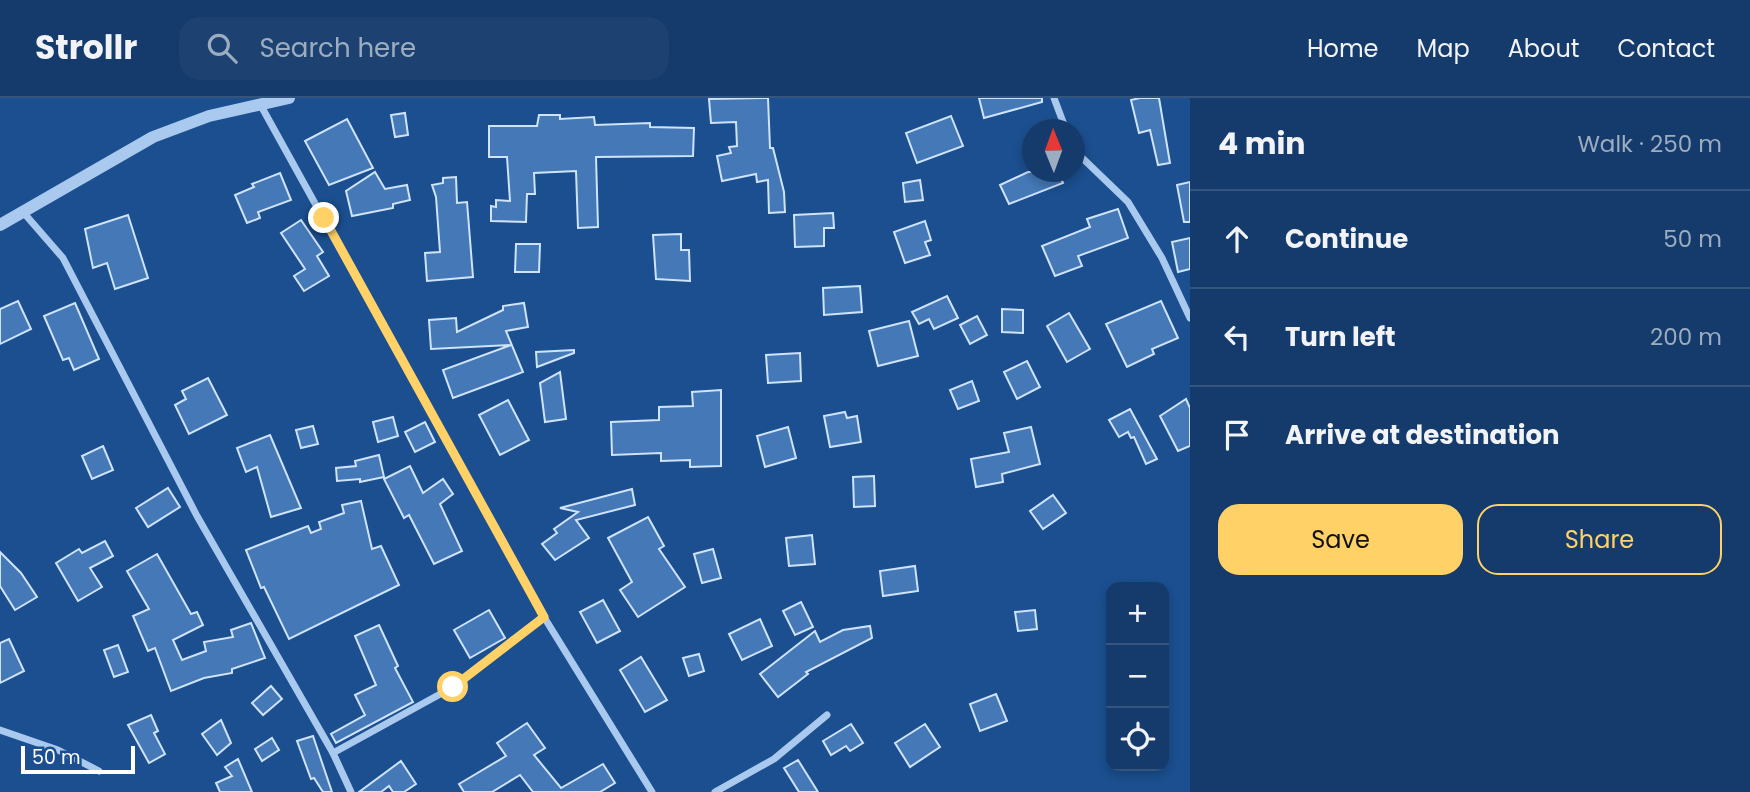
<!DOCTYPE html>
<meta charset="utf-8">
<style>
body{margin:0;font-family:Poppins,sans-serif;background:#1d4271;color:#f1f3f6}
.controls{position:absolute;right:21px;bottom:21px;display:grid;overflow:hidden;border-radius:14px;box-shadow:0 4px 10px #0003}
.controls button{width:63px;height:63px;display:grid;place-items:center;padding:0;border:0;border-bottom:2px solid #33557e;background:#143b6b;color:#f1f3f6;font:35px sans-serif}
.compass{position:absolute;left:1022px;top:21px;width:63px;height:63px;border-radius:50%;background:#143b6b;box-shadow:0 4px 10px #0003;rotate:359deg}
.scale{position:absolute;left:21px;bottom:18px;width:114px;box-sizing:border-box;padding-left:7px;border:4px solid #fff;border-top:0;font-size:19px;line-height:24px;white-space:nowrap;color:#fff;-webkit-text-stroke:5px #1b4f8f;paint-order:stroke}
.stop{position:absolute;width:21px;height:21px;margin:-16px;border:5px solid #ffd166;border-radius:50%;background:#fff}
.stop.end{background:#ffd166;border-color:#fff;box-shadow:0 2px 7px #0008}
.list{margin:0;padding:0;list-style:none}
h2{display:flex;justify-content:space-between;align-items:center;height:91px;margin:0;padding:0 28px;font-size:30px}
h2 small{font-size:23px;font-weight:400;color:#9dadc1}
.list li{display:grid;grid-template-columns:46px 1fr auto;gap:21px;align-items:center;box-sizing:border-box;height:98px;padding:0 28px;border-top:2px solid #33557e}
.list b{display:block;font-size:26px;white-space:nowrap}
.list em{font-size:23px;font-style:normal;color:#9dadc1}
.actions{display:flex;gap:14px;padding:21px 28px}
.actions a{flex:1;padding:16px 0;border:2px solid #ffd166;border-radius:21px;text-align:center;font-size:24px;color:#ffd166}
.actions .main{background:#ffd166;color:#111}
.icon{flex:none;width:38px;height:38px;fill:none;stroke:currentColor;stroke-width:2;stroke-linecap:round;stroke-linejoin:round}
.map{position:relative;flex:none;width:1190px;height:694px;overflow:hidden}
header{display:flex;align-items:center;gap:42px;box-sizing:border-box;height:98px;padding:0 35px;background:#143b6b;border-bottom:2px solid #33557e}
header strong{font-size:33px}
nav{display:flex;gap:38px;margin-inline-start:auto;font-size:24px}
.search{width:490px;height:63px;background:#1d4271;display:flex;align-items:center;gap:18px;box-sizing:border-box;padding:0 24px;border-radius:21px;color:#9dadc1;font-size:26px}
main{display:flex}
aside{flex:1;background:#143b6b}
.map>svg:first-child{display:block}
.building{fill:#4478b7;stroke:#cfe3fa;stroke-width:2}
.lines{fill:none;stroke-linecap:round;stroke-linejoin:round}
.minor{stroke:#a9c9ee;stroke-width:7}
.tertiary{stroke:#a9c9ee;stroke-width:12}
.route{stroke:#ffd166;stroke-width:9}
</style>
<header>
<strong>Strollr</strong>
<div class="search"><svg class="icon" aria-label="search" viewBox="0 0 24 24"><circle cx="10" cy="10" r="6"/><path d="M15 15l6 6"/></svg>Search here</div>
<nav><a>Home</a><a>Map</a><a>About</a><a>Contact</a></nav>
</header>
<main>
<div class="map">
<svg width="1190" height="694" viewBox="0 0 1190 694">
<rect width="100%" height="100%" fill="#1b4f8f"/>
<g class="building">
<polygon points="768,0 770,50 773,50 784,94 785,114 769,115 768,82 757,84 756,76 722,83 717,58 731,55 729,49 737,48 736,24 711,25 709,1"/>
<polygon points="979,0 1042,0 1042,4 984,20"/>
<polygon points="1140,0 1159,0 1170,65 1158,67 1150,32 1139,35 1131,2"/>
<polygon points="405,15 408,37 395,39 391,17"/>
<polygon points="539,17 560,17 560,21 594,19 595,27 650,25 650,29 694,30 693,58 596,59 598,129 578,130 576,73 534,75 535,96 527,96 526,124 491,123 491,108 496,109 496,102 510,103 507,59 489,59 489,28 537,28"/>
<polygon points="951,18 963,48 917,65 906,35"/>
<polygon points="347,21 373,70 329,87 305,43"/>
<polygon points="375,74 385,91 407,87 410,102 393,106 393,110 352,118 346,93"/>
<polygon points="1028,74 1058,74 1063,85 1009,106 1000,87"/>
<polygon points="280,75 291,102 258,114 260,120 247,125 235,97 254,89 252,86"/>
<polygon points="456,79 457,105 467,104 473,179 427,183 425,155 440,154 436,99 432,87 443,85 443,80"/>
<polygon points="920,82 923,102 905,104 903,85"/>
<polygon points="1190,84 1190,124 1184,124 1177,87"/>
<polygon points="1118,111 1128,140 1078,158 1082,168 1055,178 1042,148 1090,129 1087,121"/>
<polygon points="833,115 834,130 824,130 824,148 795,149 794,117"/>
<polygon points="128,117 148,180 115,191 107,165 93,170 85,131"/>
<polygon points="301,122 323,154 317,158 329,178 304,193 294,178 305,171 281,135"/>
<polygon points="925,123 931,142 925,144 930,157 905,165 894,134"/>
<polygon points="681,136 681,152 689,152 690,183 656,181 653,137"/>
<polygon points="1190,140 1190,171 1178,174 1172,144"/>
<polygon points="516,146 540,146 539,174 515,174"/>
<polygon points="860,188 862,214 824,217 823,190"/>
<polygon points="947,198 958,220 934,231 929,221 919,226 912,214"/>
<polygon points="18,203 31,231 0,246 0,211"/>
<polygon points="1161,203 1178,240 1152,251 1154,256 1127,269 1106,226"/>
<polygon points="75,205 99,261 74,272 69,260 63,262 44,218"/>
<polygon points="524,205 528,229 506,233 523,274 453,300 443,272 511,247 431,251 429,222 456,220 457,234 503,212 503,208"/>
<polygon points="1002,211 1023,212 1023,235 1002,234"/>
<polygon points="1069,215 1090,251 1067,264 1047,228"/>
<polygon points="977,218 987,237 970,246 960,227"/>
<polygon points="909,223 918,258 878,268 869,233"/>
<polygon points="574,252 574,255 537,269 536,254"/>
<polygon points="800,255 801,283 768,285 766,257"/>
<polygon points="1027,263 1040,289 1017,301 1004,274"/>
<polygon points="560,274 566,321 545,324 540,285"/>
<polygon points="208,280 227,317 189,336 175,307 186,301 182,293"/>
<polygon points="972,283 979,303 958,311 950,292"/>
<polygon points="721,292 721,368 690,369 690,362 661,363 661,355 612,357 611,324 659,322 659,309 693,308 692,294"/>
<polygon points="1186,301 1190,310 1190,348 1178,353 1160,318"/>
<polygon points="508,302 529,342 500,357 479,317"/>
<polygon points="1130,311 1157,361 1146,366 1134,339 1131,340 1128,334 1119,339 1109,322"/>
<polygon points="845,314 847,320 857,318 861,344 830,349 824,318"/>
<polygon points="393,319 398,338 378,344 373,324"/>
<polygon points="425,324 435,344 415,354 405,334"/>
<polygon points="313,328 318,346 301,350 296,332"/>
<polygon points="788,329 796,360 765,369 757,338"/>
<polygon points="1031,329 1040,366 1002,376 1003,384 976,389 971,361 1009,354 1004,335"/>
<polygon points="270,337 301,410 271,419 257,369 246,374 237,350"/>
<polygon points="103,348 113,372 92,381 82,358"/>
<polygon points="379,357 384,379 360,384 360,381 337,383 336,370 356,368 355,363"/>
<polygon points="410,368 423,395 443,381 453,396 440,406 462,453 434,466 409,417 404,420 384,381"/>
<polygon points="874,378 875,408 854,409 853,379"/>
<polygon points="168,390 180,409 148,429 136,410"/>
<polygon points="632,391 635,407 576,422 589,440 555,462 542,446 557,435 554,431 578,414 560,410"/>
<polygon points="1053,397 1066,415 1043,431 1030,413"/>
<polygon points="361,403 372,451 381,448 399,487 289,541 264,489 261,490 246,452 308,428 311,435 321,431 319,424 344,415 342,407"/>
<polygon points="648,419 664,448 659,451 685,489 638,519 620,492 632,484 608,440"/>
<polygon points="812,437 815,466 789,468 786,440"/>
<polygon points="105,443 113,458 90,470 102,489 78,503 56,465 79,451 82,455"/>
<polygon points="713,451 721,480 702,485 694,456"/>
<polygon points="0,454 21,475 37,499 15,512 0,488"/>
<polygon points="157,456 191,516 197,514 203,527 173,542 182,562 206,553 204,544 233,539 231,532 251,525 265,560 232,571 232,575 204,580 171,593 155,550 148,553 133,518 149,511 127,473"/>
<polygon points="915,468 918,493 883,498 880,473"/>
<polygon points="603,502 620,533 597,545 580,514"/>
<polygon points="801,504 813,529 795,537 783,513"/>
<polygon points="489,512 505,540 470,560 454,532"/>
<polygon points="1035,512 1037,531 1018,533 1015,514"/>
<polygon points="760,521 772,548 742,562 729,536"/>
<polygon points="379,527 398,568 395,570 413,604 336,645 331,636 365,617 355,597 376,587 355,538"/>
<polygon points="870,528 872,540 806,574 808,576 778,599 760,576 815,533 820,544 843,532"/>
<polygon points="9,541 24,573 0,585 0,545"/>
<polygon points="118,547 128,574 114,579 104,552"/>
<polygon points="699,556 704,573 689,578 683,560"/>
<polygon points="641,559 667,602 645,614 620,572"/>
<polygon points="271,588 282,601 263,617 252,605"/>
<polygon points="996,596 1007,623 980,633 970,606"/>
<polygon points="151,617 158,633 154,635 165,656 149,665 128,627"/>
<polygon points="221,622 231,645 217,657 202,636"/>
<polygon points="527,625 545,650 534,657 561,690 603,666 615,685 600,694 533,694 520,677 492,694 464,694 459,686 506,658 497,645"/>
<polygon points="851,626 863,645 850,653 846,648 831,657 823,643"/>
<polygon points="925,626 940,649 910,669 895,645"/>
<polygon points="313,638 332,694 323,694 314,680 311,681 297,643"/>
<polygon points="272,640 279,652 262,663 255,651"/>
<polygon points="238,661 252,694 220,694 216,685 232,678 225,669"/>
<polygon points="798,662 818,694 799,694 784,670"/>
<polygon points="401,663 416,686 404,694 393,694 389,688 381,694 359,694"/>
</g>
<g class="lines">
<g class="minor">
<polyline points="1054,0 1066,32"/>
<polyline points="260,6 544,519 652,694"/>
<polyline points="1074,52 1128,104 1162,160 1190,220"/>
<polyline points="23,114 63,160 197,418 333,655 351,694"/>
<polyline points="0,632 58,652 99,673"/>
<polyline points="333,655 453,589 544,519"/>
<polyline points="715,694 774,661 827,617"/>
</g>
<polyline class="tertiary" points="0,127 153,39 209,18 289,0"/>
</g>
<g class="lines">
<polyline class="route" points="324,120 544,519 453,589"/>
</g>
</svg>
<div class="controls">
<button>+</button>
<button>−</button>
<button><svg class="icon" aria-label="locate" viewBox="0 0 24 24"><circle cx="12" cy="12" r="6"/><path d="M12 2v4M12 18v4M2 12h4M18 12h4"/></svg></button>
</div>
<svg class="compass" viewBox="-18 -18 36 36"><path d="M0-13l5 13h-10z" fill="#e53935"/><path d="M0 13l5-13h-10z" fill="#9dadc1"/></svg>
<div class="scale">50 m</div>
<div class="stop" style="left:453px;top:589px"></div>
<div class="stop end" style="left:324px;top:120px"></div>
</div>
<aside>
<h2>4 min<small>Walk · 250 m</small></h2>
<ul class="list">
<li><svg class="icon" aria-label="ahead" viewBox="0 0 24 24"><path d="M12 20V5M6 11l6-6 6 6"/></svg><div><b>Continue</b></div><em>50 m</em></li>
<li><svg class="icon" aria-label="left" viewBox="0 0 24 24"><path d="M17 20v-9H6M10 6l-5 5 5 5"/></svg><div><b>Turn left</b></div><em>200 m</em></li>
<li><svg class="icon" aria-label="arrive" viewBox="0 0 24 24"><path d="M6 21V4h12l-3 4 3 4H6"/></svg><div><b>Arrive at destination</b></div></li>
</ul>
<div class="actions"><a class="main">Save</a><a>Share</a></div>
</aside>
</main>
